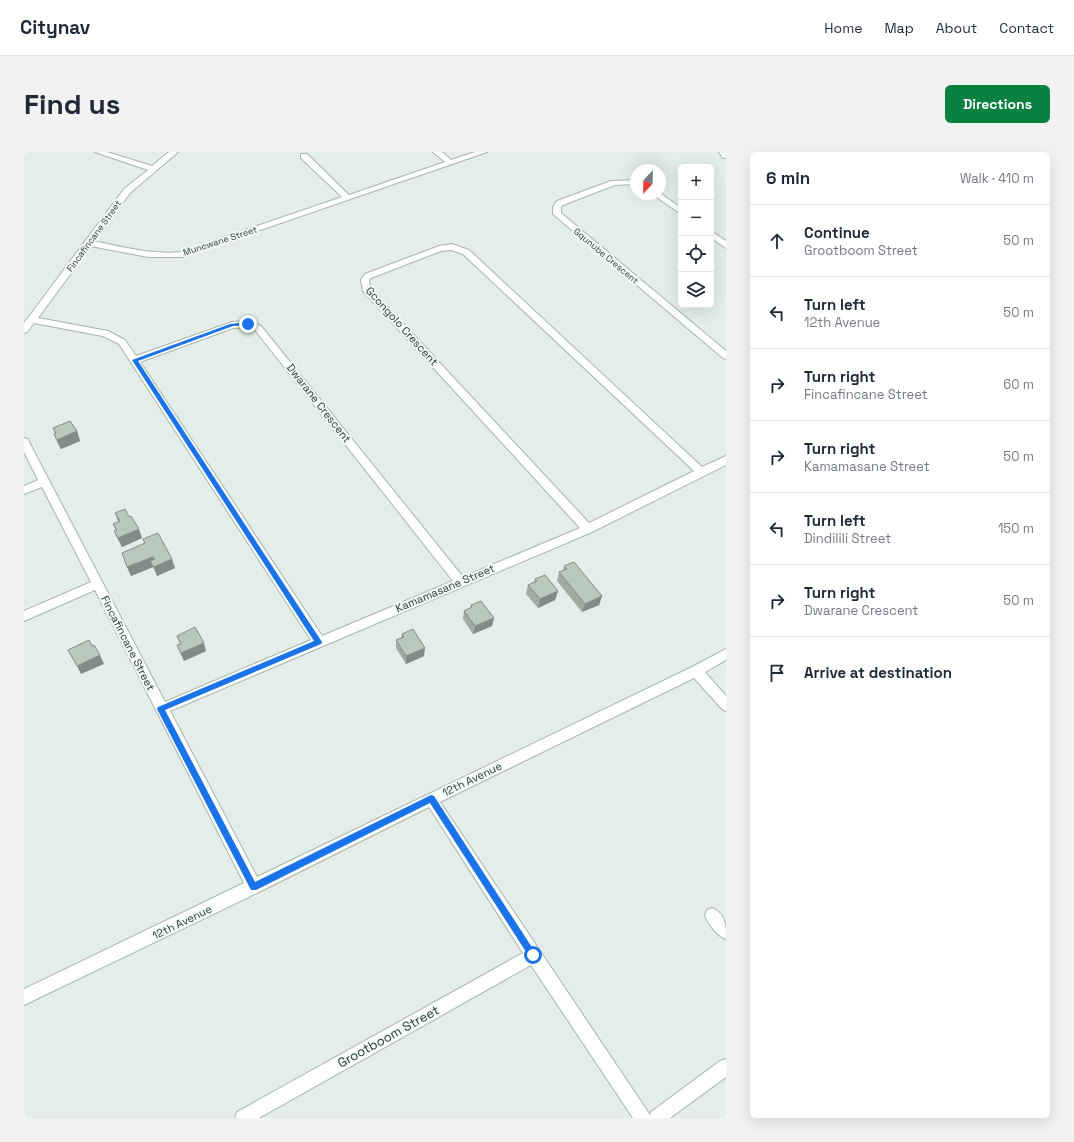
<!DOCTYPE html>
<meta charset="utf-8">
<style>
body{margin:0;font-family:"Space Grotesk",sans-serif;background:#f2f2f3;color:#1f2937}
.controls{position:absolute;right:12px;top:12px;display:grid;overflow:hidden;border-radius:6px;box-shadow:0 4px 16px #0002}
.controls button{width:36px;height:36px;display:grid;place-items:center;padding:0;border:0;border-bottom:1px solid #e0e1e3;background:#fff;color:#1f2937;font:20px sans-serif}
.compass{position:absolute;left:606px;top:12px;width:36px;height:36px;border-radius:50%;background:#fff;box-shadow:0 4px 16px #0002;rotate:202deg}
.stop{position:absolute;width:12px;height:12px;margin:-9px;border:3px solid #1a73e8;border-radius:50%;background:#fff}
.stop.end{background:#1a73e8;border-color:#fff;box-shadow:0 1px 4px #0008}
.list{margin:0;padding:0;list-style:none}
h2{display:flex;justify-content:space-between;align-items:center;height:52px;margin:0;padding:0 16px;font-size:17px}
h2 small{font-size:13px;font-weight:400;color:#747a83}
.list li{display:grid;grid-template-columns:26px 1fr auto;gap:12px;align-items:center;box-sizing:border-box;height:72px;padding:0 16px;border-top:1px solid #e0e1e3}
.list b{display:block;font-size:15px;white-space:nowrap}
.list p{margin:0;font-size:13px;white-space:nowrap;color:#747a83}
.list em{font-size:13px;font-style:normal;color:#747a83}
.icon{flex:none;width:22px;height:22px;fill:none;stroke:currentColor;stroke-width:2;stroke-linecap:round;stroke-linejoin:round}
.map{position:relative;flex:none;width:702px;height:966px;overflow:hidden;border-radius:6px}
header{display:flex;align-items:center;gap:24px;box-sizing:border-box;height:56px;padding:0 20px;background:#fff;border-bottom:1px solid #e0e1e3}
header strong{font-size:19px}
nav{display:flex;gap:22px;margin-inline-start:auto;font-size:14px}
.intro{display:flex;align-items:center;justify-content:space-between;box-sizing:border-box;height:96px;padding:0 24px}
h1{margin:0;font-size:28px}
.button{padding:10px 18px;border-radius:6px;background:#0b8043;color:#fff;font-size:14px;font-weight:700}
main{display:flex;gap:24px;padding:0 24px}
aside{flex:1;background:#fff;border-radius:6px;box-shadow:0 4px 16px #0002}
.map>svg:first-child{display:block}
.lines{fill:none;stroke-linecap:round;stroke-linejoin:round}
.minor-casing{stroke:#a6b5ad;stroke-width:2}
.minor{fill:#fff;fill-rule:evenodd}
.wall{fill:#9faca4}
.shaded-wall{fill:#828c86}
.building{fill:#b9c8bf;stroke:#828c86}
.route{fill:#1a73e8}
.labels{text-anchor:middle;stroke-width:4;stroke-linejoin:round;paint-order:stroke}
.far-street-label{font-size:9px;fill:#233e31;stroke:#f4f9f6}
.street-label{font-size:11px;fill:#233e31;stroke:#f4f9f6}
.near-street-label{font-size:13px;fill:#233e31;stroke:#f4f9f6}
</style>
<header>
<strong>Citynav</strong>
<nav><a>Home</a><a>Map</a><a>About</a><a>Contact</a></nav>
</header>
<div class="intro"><h1>Find us</h1><a class="button">Directions</a></div>
<main>
<div class="map">
<svg width="702" height="966" viewBox="0 0 702 966">
<rect width="100%" height="100%" fill="#e4ede7"/>
<g class="lines">
<g class="minor-casing">
<g id="minor">
<path d="M71,0H83L128,14L145,0H154L106,41L70,89C99,95 127,103 157,100L318,45L277,6V2H283L325,43L421,10L409,0H418L427,8L451,0H463L158,105H124L67,94L14,166L84,179L101,188L112,204L208,170L224,169L237,174L439,425L556,376L339,139L337,128L341,122L415,94L428,92L445,98L678,315L702,304V313L568,380L146,559L233,725L668,515L702,497V508L681,520L702,544V559L698,557L670,526L416,650L626,963L627,960L696,909L702,907V925L646,966H609L507,813L235,966H211L213,960L499,801L405,655L235,740L0,853V837L220,731L71,438L0,469V459L67,430L18,335L0,342V334L14,328L0,300V286L4,287L5,290L141,550L287,488L95,192L79,184L10,171L3,180L0,181V171L4,166L100,37L124,18ZM427,98L439,102L670,319L565,371L346,136L345,128L347,126L417,99ZM223,175L231,178L429,429L298,484L116,210L209,176Z"/>
<polygon points="695,0 702,0 702,6 699,6"/>
<polygon points="612,28 612,32 591,33 539,53 537,55 537,61 702,199 702,207 699,206 529,62 529,55 533,49 587,29"/>
<polygon points="636,41 657,56 657,62 628,42"/>
<polygon points="687,79 702,89 702,96 687,86"/>
<path d="M688,756C702,762 702,774 702,787C693,784 684,772 681,763L683,758Z"/>
</g>
</g>
<use href="#minor" class="minor"/>
</g>
<g class="wall">
<polygon points="29,276 53,279 56,289 37,297 34,292 30,282 31,282"/>
<polygon points="91,361 118,386 98,395 94,388 90,379 92,379 89,372 94,370"/>
<polygon points="119,387 151,416 133,424 129,415 107,424 121,391"/>
<polygon points="540,414 578,444 575,453 558,460 533,429 535,420 539,419"/>
<polygon points="511,427 534,439 531,448 514,456 502,442 504,433 510,430"/>
<polygon points="447,453 470,466 468,474 449,482 439,467 440,459 446,456"/>
<polygon points="378,482 400,504 382,512 372,496 372,488 377,486"/>
<polygon points="153,484 182,499 160,509 156,501 153,493 156,492"/>
</g>
<g class="shaded-wall">
<polygon points="53,279 56,289 37,297 33,288"/>
<polygon points="115,377 118,386 98,395 94,386"/>
<polygon points="129,405 132,414 148,407 151,416 133,424 130,415 126,409 129,415 107,424 103,415"/>
<polygon points="534,439 531,448 514,456 516,447"/>
<polygon points="578,444 575,453 558,460 561,452"/>
<polygon points="470,466 468,474 449,482 451,474"/>
<polygon points="180,491 182,499 160,509 157,501"/>
<polygon points="401,496 400,504 382,512 382,504"/>
<polygon points="76,503 80,512 57,522 53,514"/>
</g>
<g class="building">
<polygon points="46,269 53,279 33,288 30,282 32,281 29,276"/>
<polygon points="101,357 105,365 107,364 115,377 94,386 90,379 93,378 89,372 96,369 91,361"/>
<polygon points="134,381 148,407 130,415 126,409 131,407 129,405 103,415 98,401 121,391 119,387"/>
<polygon points="550,410 578,444 561,452 535,420 543,417 540,414"/>
<polygon points="521,423 534,439 516,447 504,433 513,429 511,427"/>
<polygon points="457,449 470,466 451,474 440,459 448,455 447,453"/>
<polygon points="171,475 180,491 157,501 153,493 157,492 153,484"/>
<polygon points="389,477 401,496 382,504 372,488 380,485 378,482"/>
<polygon points="65,488 68,494 70,493 76,503 53,514 44,498"/>
</g>
<polygon class="route" points="224,170 226,171 226,173 209,174 114,209 298,490 297,492 141,558 231,730 407,643 410,644 511,800 511,806 506,806 406,651 232,738 227,738 133,557 134,555 290,489 108,208 206,172"/>
<g class="labels">
<g class="far-street-label">
<text transform="translate(70 84) rotate(-54)" y="3">Fincafincane Street</text>
<text transform="translate(196 89) rotate(-18)" y="3">Muncwane Street</text>
<text transform="translate(582 104) rotate(40)" y="3">Gqunube Crescent</text>
</g>
<g class="street-label">
<text transform="translate(378 174) rotate(48)" y="4">Gcongolo Crescent</text>
<text transform="translate(295 251) rotate(52)" y="4">Dwarane Crescent</text>
<text transform="translate(421 436) rotate(-23)" y="4">Kamamasane Street</text>
<text transform="translate(104 491) rotate(63)" y="4">Fincafincane Street</text>
<text transform="translate(448 627) rotate(-26)" y="4">12th Avenue</text>
<text transform="translate(158 770) rotate(-26)" y="4">12th Avenue</text>
</g>
<g class="near-street-label">
<text transform="translate(364 884) rotate(-29)" y="5">Grootboom Street</text>
</g>
</g>
</svg>
<div class="controls">
<button>+</button>
<button>−</button>
<button><svg class="icon" aria-label="locate" viewBox="0 0 24 24"><circle cx="12" cy="12" r="6"/><path d="M12 2v4M12 18v4M2 12h4M18 12h4"/></svg></button>
<button><svg class="icon" aria-label="layers" viewBox="0 0 24 24"><path d="M12 4l9 5-9 5-9-5zM3 14l9 5 9-5"/></svg></button>
</div>
<svg class="compass" viewBox="-18 -18 36 36"><path d="M0-13l5 13h-10z" fill="#e53935"/><path d="M0 13l5-13h-10z" fill="#747a83"/></svg>
<div class="stop" style="left:509px;top:803px"></div>
<div class="stop end" style="left:224px;top:172px"></div>
</div>
<aside>
<h2>6 min<small>Walk · 410 m</small></h2>
<ul class="list">
<li><svg class="icon" aria-label="ahead" viewBox="0 0 24 24"><path d="M12 20V5M6 11l6-6 6 6"/></svg><div><b>Continue</b><p>Grootboom Street</p></div><em>50 m</em></li>
<li><svg class="icon" aria-label="left" viewBox="0 0 24 24"><path d="M17 20v-9H6M10 6l-5 5 5 5"/></svg><div><b>Turn left</b><p>12th Avenue</p></div><em>50 m</em></li>
<li><svg class="icon" aria-label="right" viewBox="0 0 24 24"><path d="M7 20v-9h11M14 6l5 5-5 5"/></svg><div><b>Turn right</b><p>Fincafincane Street</p></div><em>60 m</em></li>
<li><svg class="icon" aria-label="right" viewBox="0 0 24 24"><path d="M7 20v-9h11M14 6l5 5-5 5"/></svg><div><b>Turn right</b><p>Kamamasane Street</p></div><em>50 m</em></li>
<li><svg class="icon" aria-label="left" viewBox="0 0 24 24"><path d="M17 20v-9H6M10 6l-5 5 5 5"/></svg><div><b>Turn left</b><p>Dindilili Street</p></div><em>150 m</em></li>
<li><svg class="icon" aria-label="right" viewBox="0 0 24 24"><path d="M7 20v-9h11M14 6l5 5-5 5"/></svg><div><b>Turn right</b><p>Dwarane Crescent</p></div><em>50 m</em></li>
<li><svg class="icon" aria-label="arrive" viewBox="0 0 24 24"><path d="M6 21V4h12l-3 4 3 4H6"/></svg><div><b>Arrive at destination</b></div></li>
</ul>
</aside>
</main>
